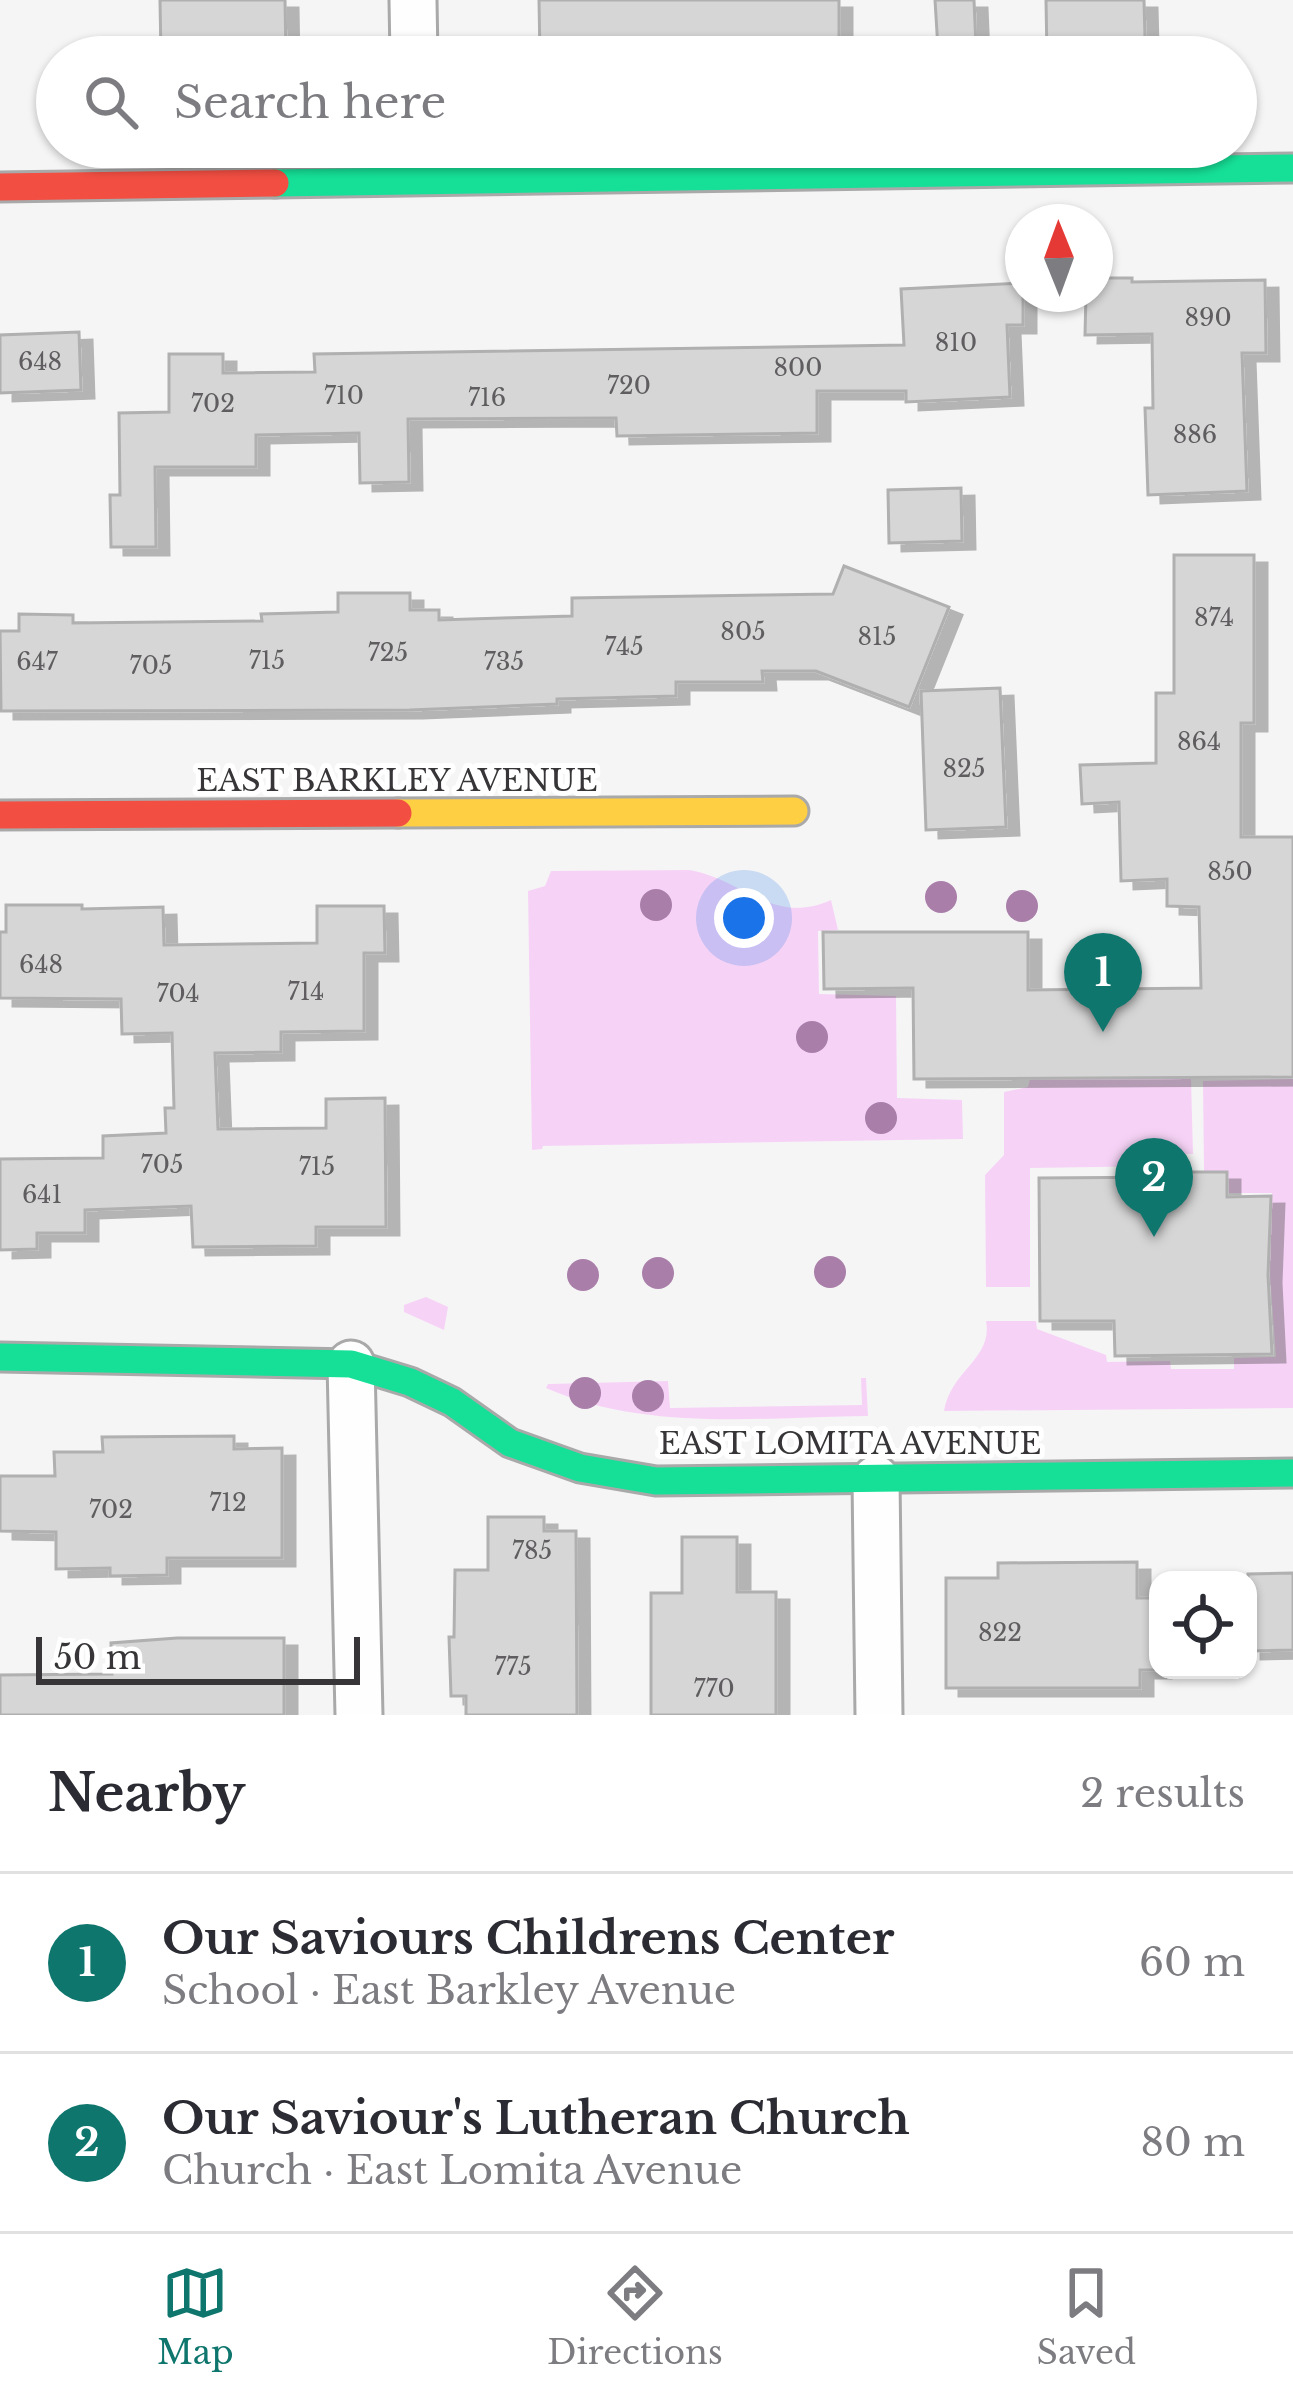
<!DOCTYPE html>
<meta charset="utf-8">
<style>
body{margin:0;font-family:"Libre Baskerville",serif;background:#f2f2f3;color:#2b2b33}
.controls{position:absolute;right:36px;bottom:36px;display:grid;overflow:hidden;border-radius:24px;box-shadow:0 3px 9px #0004}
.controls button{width:108px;height:108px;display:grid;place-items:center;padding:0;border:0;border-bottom:3px solid #e1e1e2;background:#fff;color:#2b2b33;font:60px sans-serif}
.compass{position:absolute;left:1005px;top:204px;width:108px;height:108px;border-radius:50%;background:#fff;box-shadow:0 3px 9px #0004;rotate:359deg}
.scale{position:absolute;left:36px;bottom:30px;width:324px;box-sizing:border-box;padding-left:12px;border:6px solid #373537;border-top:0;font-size:33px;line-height:42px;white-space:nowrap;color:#373537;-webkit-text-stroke:9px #fff;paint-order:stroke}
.you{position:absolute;left:744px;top:918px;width:42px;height:42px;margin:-30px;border:9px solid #fff;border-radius:50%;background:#1a73e8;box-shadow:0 0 0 18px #1a73e833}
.badge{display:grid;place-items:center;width:78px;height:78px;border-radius:50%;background:#0f766e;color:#fff;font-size:39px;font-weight:700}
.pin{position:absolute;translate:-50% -99px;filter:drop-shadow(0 3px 6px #0008)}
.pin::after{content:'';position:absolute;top:63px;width:42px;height:36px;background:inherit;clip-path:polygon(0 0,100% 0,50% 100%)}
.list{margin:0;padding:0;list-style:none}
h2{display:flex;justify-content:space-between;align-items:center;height:156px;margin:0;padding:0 48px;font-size:51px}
h2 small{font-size:39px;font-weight:400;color:#7c7c81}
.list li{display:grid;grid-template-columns:78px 1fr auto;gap:36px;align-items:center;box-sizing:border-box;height:180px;padding:0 48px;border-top:3px solid #e1e1e2}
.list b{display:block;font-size:45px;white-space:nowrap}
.list p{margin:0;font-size:39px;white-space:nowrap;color:#7c7c81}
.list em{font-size:39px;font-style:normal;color:#7c7c81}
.icon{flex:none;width:66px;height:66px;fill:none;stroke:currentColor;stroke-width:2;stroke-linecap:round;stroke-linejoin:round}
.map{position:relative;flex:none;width:1293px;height:1715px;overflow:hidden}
.search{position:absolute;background:#fff;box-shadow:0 3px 9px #0004;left:36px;right:36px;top:36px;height:132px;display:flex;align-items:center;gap:30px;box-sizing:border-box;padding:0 42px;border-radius:66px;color:#7c7c81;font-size:45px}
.sheet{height:516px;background:#fff}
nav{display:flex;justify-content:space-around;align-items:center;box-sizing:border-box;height:168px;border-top:3px solid #e1e1e2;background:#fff;font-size:33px;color:#7c7c81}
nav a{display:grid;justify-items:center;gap:6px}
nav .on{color:#0f766e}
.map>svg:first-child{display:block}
.green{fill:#f6d3f6}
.building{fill:#d7d6d7;stroke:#b0b0b0;stroke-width:3;filter:url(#shadow)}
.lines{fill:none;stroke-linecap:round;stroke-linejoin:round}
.street-casing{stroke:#aaa9aa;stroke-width:51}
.fast-casing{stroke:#aaa9aa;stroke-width:33}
.slow-casing{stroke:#aaa9aa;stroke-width:33}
.jam-casing{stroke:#aaa9aa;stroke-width:33}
.street{stroke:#fefefe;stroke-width:45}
.fast{stroke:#16e098;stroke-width:27}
.slow{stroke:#ffcf43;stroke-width:27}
.jam{stroke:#f24e42;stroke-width:27}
.tree{fill:#a97faa}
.labels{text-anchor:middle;stroke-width:10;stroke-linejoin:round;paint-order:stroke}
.number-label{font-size:24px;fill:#5f5d5f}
.street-label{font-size:30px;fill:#373537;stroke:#fff}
</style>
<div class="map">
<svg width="1293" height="1715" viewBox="0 0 1293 1715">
<defs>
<filter id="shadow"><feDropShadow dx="13" dy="8" stdDeviation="0" flood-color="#0004"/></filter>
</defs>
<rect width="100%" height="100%" fill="#f6f5f6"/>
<g class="green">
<path d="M689,870C743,879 773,926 831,900L838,930L818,931L819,994L896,996L897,1098L962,1100L963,1139L543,1146L542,1149L532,1150L528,891L545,886L551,871Z"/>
<polygon points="1187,1076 1191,1078 1193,1154 1164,1154 1164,1166 1030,1168 1030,1287 986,1287 985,1175 1004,1155 1004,1092 1028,1087 1030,1079"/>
<path d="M1293,1079V1408L944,1411C951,1370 993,1359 986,1321H1036L1037,1329L1106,1355L1107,1362L1170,1361L1171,1369H1234V1358L1276,1357L1270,1275L1272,1193H1229L1228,1171H1204L1203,1081Z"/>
<polygon points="426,1297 448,1307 444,1330 404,1312 404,1305"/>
<path d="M861,1378H866L868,1416C760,1417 647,1432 546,1388L548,1384L668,1381L670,1408L862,1405Z"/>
</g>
<g class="building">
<polygon points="160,0 285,0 286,57 161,57"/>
<polygon points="539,0 839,0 839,54 540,57"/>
<polygon points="935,0 974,0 976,47 938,49"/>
<polygon points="1046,0 1144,0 1145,38 1120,38 1121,48 1082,49 1082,57 1047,57"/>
<polygon points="1095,278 1132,278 1132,282 1265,280 1266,353 1242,353 1247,491 1148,495 1145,408 1153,408 1152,334 1085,335 1086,294 1095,294"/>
<polygon points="1023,283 1023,325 1007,325 1010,397 906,402 906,391 817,391 817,433 617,436 616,418 408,419 409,482 360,483 359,433 256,435 256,467 155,467 156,547 111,547 110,495 120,495 119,413 169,412 169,354 223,354 223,373 315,372 314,354 904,345 901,289"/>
<polygon points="79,332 81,390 0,393 0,335"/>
<polygon points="961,488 962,541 889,543 888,490"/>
<polygon points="1174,555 1254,555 1254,723 1241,723 1241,837 1293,837 1293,1077 914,1079 913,988 824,989 823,932 1028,932 1028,990 1201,988 1199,907 1167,906 1167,879 1121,881 1119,802 1082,804 1080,765 1156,763 1156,693 1174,693"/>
<polygon points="844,566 949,607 909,707 816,671 762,671 763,682 676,682 676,696 557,699 557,704 410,710 1,711 0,631 19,631 19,614 73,615 73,623 262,621 261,614 338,612 338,593 410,593 410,610 439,610 439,620 572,616 572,598 833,594"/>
<polygon points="1000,688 1006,827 926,830 921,691"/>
<polygon points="6,905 82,905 82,909 163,907 164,945 317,943 317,906 384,906 385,953 364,953 364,1031 281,1032 281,1052 215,1053 218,1129 326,1128 326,1099 385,1098 386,1227 316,1227 316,1246 193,1247 191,1206 85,1210 85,1233 37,1233 37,1249 0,1250 0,1159 103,1158 103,1136 166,1133 165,1108 174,1108 172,1033 122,1034 121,999 0,998 0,932 6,932"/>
<polygon points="1180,1172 1227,1172 1227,1197 1271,1196 1268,1275 1272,1354 1115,1356 1114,1321 1040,1321 1039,1178 1180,1177"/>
<polygon points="234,1436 234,1449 282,1448 282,1558 167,1558 167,1575 110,1576 110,1568 56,1569 56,1532 0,1531 0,1476 55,1476 54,1452 103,1452 102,1437"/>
<polygon points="488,1517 544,1517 544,1531 576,1531 577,1715 466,1715 466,1696 451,1696 449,1637 454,1637 455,1570 488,1570"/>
<polygon points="682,1537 737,1537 737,1592 776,1592 776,1715 651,1715 651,1593 682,1593"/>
<polygon points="1137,1562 1137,1598 1158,1598 1158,1670 1140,1670 1140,1688 946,1688 946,1578 998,1578 998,1563"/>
<polygon points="1293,1573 1293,1650 1248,1651 1248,1574"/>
<polygon points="177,1638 284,1638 284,1715 0,1715 0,1675 112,1674 111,1643"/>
</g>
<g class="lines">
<g class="street-casing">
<g id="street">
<polyline points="413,0 414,57"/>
<polyline points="351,1364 359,1715"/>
<polyline points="876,1479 879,1715"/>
</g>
</g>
<g class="fast-casing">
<g id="fast">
<polyline points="275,183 1293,168"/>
<polyline points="0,1357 351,1364 410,1382 452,1402 510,1443 580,1468 656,1481 1293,1473"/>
</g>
</g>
<g class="slow-casing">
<polyline id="slow" points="398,813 794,811"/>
</g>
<g class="jam-casing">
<g id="jam">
<polyline points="0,187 275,183"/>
<polyline points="0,815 398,813"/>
</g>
</g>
<use href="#street" class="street"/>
<use href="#fast" class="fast"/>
<use href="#slow" class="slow"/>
<use href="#jam" class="jam"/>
</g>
<g class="tree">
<circle cx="941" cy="897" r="16"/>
<circle cx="656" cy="905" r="16"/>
<circle cx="1022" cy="906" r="16"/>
<circle cx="812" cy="1037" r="16"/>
<circle cx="881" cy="1118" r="16"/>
<circle cx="830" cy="1272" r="16"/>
<circle cx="658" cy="1273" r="16"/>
<circle cx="583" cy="1275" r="16"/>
<circle cx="585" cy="1393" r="16"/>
<circle cx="648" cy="1396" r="16"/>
</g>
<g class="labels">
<g class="number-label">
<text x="1208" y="326">890</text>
<text x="956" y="351">810</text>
<text x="40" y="370">648</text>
<text x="798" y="376">800</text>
<text x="629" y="394">720</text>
<text x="344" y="404">710</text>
<text x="487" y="406">716</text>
<text x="213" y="412">702</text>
<text x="1195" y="443">886</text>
<text x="1214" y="626">874</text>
<text x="743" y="640">805</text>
<text x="877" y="645">815</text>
<text x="624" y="655">745</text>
<text x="388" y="661">725</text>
<text x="267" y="669">715</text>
<text x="37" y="670">647</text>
<text x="504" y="670">735</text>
<text x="151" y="674">705</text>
<text x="1199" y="750">864</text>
<text x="964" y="777">825</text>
<text x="1230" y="880">850</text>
<text x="41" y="973">648</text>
<text x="306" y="1000">714</text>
<text x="178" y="1002">704</text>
<text x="162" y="1173">705</text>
<text x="317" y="1175">715</text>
<text x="42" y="1203">641</text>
<text x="228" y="1511">712</text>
<text x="111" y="1518">702</text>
<text x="532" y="1559">785</text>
<text x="1000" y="1641">822</text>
<text x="513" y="1675">775</text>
<text x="714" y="1697">770</text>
</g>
<g class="street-label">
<text x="397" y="791">EAST BARKLEY AVENUE</text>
<text x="850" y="1454">EAST LOMITA AVENUE</text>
</g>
</g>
</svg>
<div class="controls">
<button><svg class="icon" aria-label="locate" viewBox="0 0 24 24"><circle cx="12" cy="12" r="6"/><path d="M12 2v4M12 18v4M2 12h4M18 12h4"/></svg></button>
</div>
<svg class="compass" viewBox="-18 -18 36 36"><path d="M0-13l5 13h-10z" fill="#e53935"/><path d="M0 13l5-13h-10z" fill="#7c7c81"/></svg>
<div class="scale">50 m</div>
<div class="you"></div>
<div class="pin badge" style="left:1103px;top:1032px">1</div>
<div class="pin badge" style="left:1154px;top:1237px">2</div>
<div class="search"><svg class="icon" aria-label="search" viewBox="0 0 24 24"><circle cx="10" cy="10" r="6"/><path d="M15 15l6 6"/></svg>Search here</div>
</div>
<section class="sheet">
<h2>Nearby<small>2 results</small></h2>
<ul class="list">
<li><span class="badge">1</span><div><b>Our Saviours Childrens Center</b><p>School · East Barkley Avenue</p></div><em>60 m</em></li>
<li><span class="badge">2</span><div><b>Our Saviour's Lutheran Church</b><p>Church · East Lomita Avenue</p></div><em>80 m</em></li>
</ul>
</section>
<nav>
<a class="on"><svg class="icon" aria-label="map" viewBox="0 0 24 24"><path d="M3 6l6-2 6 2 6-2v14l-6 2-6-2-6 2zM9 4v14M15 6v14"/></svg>Map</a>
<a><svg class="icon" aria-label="directions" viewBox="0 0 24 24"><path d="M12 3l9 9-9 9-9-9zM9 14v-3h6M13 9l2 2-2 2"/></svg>Directions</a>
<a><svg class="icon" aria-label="saved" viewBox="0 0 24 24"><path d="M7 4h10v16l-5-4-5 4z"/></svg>Saved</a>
</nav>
